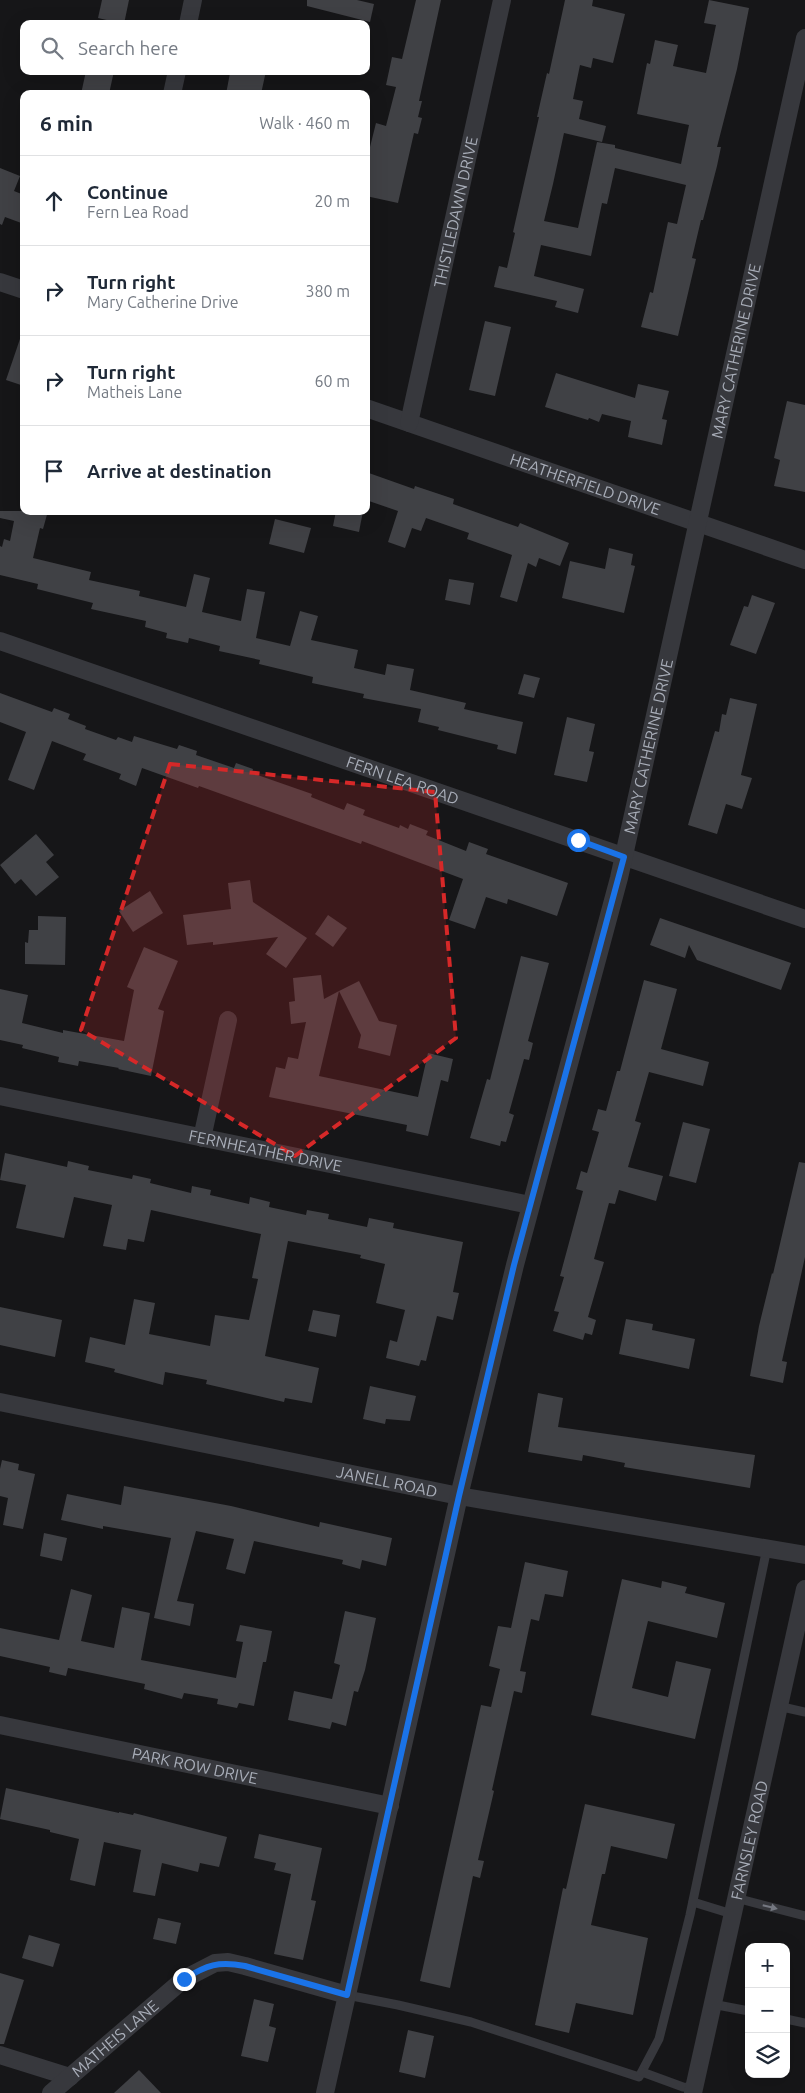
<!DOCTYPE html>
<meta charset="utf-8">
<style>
body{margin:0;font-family:Ubuntu,sans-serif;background:#f2f2f3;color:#1f2937}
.controls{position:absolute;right:15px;bottom:15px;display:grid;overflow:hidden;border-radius:10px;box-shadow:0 5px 20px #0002}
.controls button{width:45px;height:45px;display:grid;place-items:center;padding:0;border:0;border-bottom:1px solid #e0e1e3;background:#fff;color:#1f2937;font:25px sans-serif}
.stop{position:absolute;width:15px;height:15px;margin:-11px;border:4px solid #1a73e8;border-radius:50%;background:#fff}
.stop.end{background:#1a73e8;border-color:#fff;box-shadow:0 1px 5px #0008}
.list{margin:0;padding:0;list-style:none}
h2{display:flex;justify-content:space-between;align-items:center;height:65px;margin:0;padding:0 20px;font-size:21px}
h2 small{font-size:16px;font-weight:400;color:#747a83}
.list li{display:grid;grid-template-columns:32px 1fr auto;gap:15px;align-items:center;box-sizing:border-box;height:90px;padding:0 20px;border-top:1px solid #e0e1e3}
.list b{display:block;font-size:19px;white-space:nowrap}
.list p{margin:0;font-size:16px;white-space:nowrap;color:#747a83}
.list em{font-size:16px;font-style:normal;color:#747a83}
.icon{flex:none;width:28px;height:28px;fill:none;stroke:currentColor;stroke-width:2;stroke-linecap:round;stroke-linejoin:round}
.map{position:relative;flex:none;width:805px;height:2093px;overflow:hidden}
.search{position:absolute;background:#fff;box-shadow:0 5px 20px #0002;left:20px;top:20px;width:350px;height:55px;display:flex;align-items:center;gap:12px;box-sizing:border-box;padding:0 18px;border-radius:10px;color:#747a83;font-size:19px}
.panel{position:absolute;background:#fff;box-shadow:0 5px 20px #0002;left:20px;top:90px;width:350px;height:425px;border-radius:10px}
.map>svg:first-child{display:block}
.building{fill:#404145}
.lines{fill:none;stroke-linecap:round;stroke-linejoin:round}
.lane{stroke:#37383d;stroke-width:9}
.street{stroke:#37383d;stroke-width:18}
.oneway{fill:#757881}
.route{stroke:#1a73e8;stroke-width:6}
.marked{fill:#d62828;fill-opacity:0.2;stroke:#d62828;stroke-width:4;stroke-dasharray:10 6;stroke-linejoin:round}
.labels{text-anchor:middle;stroke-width:4;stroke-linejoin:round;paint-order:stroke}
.street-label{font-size:16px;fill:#a8adb8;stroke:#111113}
</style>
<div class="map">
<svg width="805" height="2093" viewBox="0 0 805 2093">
<rect width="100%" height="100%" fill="#161618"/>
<g class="building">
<polygon points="102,0 129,0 124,24 98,18"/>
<polygon points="307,0 357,0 374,4 370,22 307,6"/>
<polygon points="416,0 441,0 419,101 422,101 418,117 422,118 418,134 414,133 398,203 366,196 366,146 370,147 376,123 386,126 396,87 386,85 392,57 402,59"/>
<polygon points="565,0 593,0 592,6 625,14 613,63 593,58 591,68 580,65 573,99 583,101 579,119 606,126 602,142 564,133 553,184 544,221 578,228 597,142 615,145 615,148 681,164 689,125 637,114 647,63 650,64 655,40 678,45 673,66 706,73 716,25 704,23 709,0 749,8 737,69 717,147 721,147 717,166 703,220 701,220 692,258 696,259 678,336 641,327 650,292 653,293 668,222 677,224 686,185 615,168 607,204 602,203 591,256 541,245 534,276 584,289 578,313 555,307 557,301 494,287 499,266 507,268 515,233 513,232 539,117 537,117 547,73 549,74"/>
<polygon points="86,71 114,71 109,94 81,94"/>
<polygon points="236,71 266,71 261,94 226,94 230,73 235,75"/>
<polygon points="0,168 20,176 14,191 24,195 24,224 5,217 2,225 0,224"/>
<polygon points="485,321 511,327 495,396 469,390"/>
<polygon points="21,336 24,336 24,386 6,380"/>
<polygon points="556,373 635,398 638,384 669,391 662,419 667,420 662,445 628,437 631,421 602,414 599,422 589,418 588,420 545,407"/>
<polygon points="787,401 805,405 805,492 774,486 780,460 774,458"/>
<polygon points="366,472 414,489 415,486 454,499 453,504 518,527 520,523 569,543 560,566 539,558 536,567 528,563 517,602 500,597 512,555 467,539 469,533 426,518 421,531 412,528 405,548 388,542 398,511 366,500"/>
<polygon points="0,511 48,511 43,529 40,528 33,558 91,572 89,580 140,591 139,596 186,607 194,574 210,578 202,612 241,621 247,589 265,592 256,638 290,646 300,611 318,616 311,640 358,650 354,668 385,675 387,664 414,669 410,690 466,703 464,709 523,722 516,754 497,749 498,745 438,730 439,727 418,722 421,709 363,698 364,694 312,683 313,677 259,664 260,660 219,651 220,646 189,638 188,643 166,638 167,633 145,627 146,621 91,609 93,603 37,589 38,584 0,575 0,546 2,547 4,539 10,541 14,521 0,518"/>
<polygon points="336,511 363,511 359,532 333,526"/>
<polygon points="275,519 311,528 304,553 269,544"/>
<polygon points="609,548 633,554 631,565 635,566 624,613 562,598 570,561 605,569"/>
<polygon points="449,579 474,583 470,605 445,600"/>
<polygon points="752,595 775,603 756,654 730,645 744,606 748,607"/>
<polygon points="524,674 540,678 534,698 518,694"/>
<polygon points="0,693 52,712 54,708 70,714 68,719 86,726 85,729 116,740 118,737 132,742 134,736 177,749 179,745 197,751 196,755 234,768 236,763 253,769 252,773 312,794 311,797 344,810 347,803 365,810 363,815 399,828 400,825 408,829 410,824 428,831 426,835 466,851 469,842 488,849 486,854 568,883 557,916 508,899 507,904 486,897 475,929 449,920 463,879 362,841 361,844 199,786 198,788 142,768 136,786 119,779 121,774 83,760 86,754 52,741 34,790 8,780 26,732 0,722"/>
<polygon points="730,698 757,704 741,775 752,778 742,809 726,804 717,834 688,825 715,731 719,732 722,714 726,715"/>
<polygon points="567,717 595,724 589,751 594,752 587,782 554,775"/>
<polygon points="36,834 54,855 46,862 59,877 36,896 21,879 15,884 0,865"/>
<polygon points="250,880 253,902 307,938 286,968 266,954 278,937 213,945 213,942 187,945 183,915 231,909 228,883"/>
<polygon points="150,891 163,913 133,932 119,911"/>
<polygon points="328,915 347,928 333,947 315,934"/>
<polygon points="38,916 66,917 65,965 25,964 25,942 28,943 29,930 38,930"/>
<polygon points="660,918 791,963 781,990 697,960 689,945 685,958 650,945"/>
<polygon points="144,947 178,961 158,1009 164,1011 151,1076 118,1069 119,1068 79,1061 78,1066 58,1062 59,1057 22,1048 23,1045 0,1040 0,989 28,995 22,1023 63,1033 63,1030 124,1041 134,990 127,987"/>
<polygon points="521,956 549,963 528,1041 533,1043 529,1060 524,1059 509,1113 514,1115 506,1142 501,1141 500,1146 470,1138 487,1079 490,1080"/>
<polygon points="321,975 324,999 339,991 319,1076 418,1097 428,1053 453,1059 448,1082 441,1080 428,1136 406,1131 407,1125 269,1097 276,1067 285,1069 288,1057 298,1059 306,1022 291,1024 289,1002 295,1001 293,978"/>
<polygon points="644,980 677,989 661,1049 709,1062 703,1086 649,1072 635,1121 641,1123 628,1167 663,1176 656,1201 619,1190 615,1204 609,1203 594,1259 604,1262 588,1317 596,1320 592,1335 585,1333 583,1340 553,1331 559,1312 554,1311 564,1277 560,1276 583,1191 576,1189 581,1171 587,1173 599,1132 592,1130 598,1109 606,1111 617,1071 620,1071"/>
<polygon points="359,981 379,1021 397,1025 390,1056 358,1048 361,1035 339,991"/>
<polygon points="683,1122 710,1129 696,1183 669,1176"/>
<polygon points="5,1153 67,1167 68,1161 89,1166 88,1170 132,1179 133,1175 151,1179 150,1183 191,1193 192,1186 211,1190 210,1195 249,1204 250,1197 270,1202 269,1207 306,1215 307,1210 329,1214 328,1219 367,1227 369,1218 394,1223 393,1228 463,1242 453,1292 459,1293 453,1320 437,1316 426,1361 421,1360 419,1366 386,1358 390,1340 397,1342 405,1310 376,1303 385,1264 360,1258 361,1255 288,1241 265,1356 319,1368 312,1403 285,1398 284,1402 206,1384 207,1380 165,1372 163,1385 114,1372 115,1369 85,1362 90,1337 125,1345 134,1299 155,1303 149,1334 210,1346 215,1315 249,1320 258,1279 252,1278 261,1234 151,1210 144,1242 128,1239 126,1250 103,1246 112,1205 74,1197 64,1238 16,1228 26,1185 0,1180"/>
<polygon points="799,1162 805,1163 805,1257 782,1361 787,1362 783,1383 750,1376 759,1326 772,1273 773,1274"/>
<polygon points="0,1307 62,1320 55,1357 0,1345"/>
<polygon points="313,1310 340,1315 336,1337 308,1331"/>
<polygon points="626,1319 653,1324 652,1330 695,1339 689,1369 619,1354"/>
<polygon points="370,1386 416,1396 410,1421 386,1419 385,1424 363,1419"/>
<polygon points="538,1393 563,1398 558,1427 755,1455 750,1488 624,1467 625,1463 583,1455 582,1461 528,1452"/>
<polygon points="2,1460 19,1464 18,1470 35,1474 23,1529 3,1525 8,1498 0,1496 0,1469"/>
<polygon points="124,1486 231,1506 319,1527 320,1522 392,1538 386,1566 362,1560 360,1569 342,1564 343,1560 254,1541 245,1574 226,1569 234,1539 196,1531 177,1601 194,1604 190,1626 154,1618 171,1538 103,1526 103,1529 61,1520 67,1494 121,1505"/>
<polygon points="44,1533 67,1538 62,1561 40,1556"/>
<polygon points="525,1562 568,1571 563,1597 545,1594 539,1621 531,1619 520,1671 526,1672 522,1693 514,1691 492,1790 494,1791 478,1860 484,1861 480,1878 473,1876 450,1988 420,1981 481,1705 491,1707 500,1669 489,1666 498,1626 511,1628"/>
<polygon points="622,1579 661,1588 662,1581 687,1587 685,1593 725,1603 717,1638 648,1621 632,1688 668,1697 676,1661 711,1669 695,1739 591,1715"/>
<polygon points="71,1589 92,1595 81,1641 114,1648 122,1607 150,1613 141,1660 236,1678 243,1642 236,1641 240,1625 272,1631 266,1662 263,1662 254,1706 239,1703 237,1708 217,1704 218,1699 184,1693 182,1699 144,1689 145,1684 68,1668 66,1676 49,1672 50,1667 0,1656 0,1628 59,1640"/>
<polygon points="345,1611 376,1618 365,1670 358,1692 354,1691 346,1726 332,1722 330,1729 288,1720 294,1691 332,1699 340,1665 334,1663"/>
<polygon points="6,1788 119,1813 119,1812 133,1815 134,1813 227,1837 219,1867 200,1863 198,1872 162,1863 155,1896 133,1892 141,1850 104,1842 95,1886 70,1880 79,1839 50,1832 50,1830 0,1819"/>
<polygon points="585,1804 675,1824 667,1859 611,1846 605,1874 602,1874 591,1925 648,1938 633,2015 576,2003 569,2033 535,2025 563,1888 566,1889"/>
<polygon points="259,1834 322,1848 311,1900 316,1901 303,1960 274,1954 291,1874 274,1870 276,1863 254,1858"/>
<polygon points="158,1918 181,1923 176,1944 153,1939"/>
<polygon points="29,1935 60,1944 53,1967 22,1958"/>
<polygon points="0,1973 24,1980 4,2044 0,2044"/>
<polygon points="254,1999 274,2004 269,2026 276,2028 268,2062 241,2056"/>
<polygon points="408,2030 434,2036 425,2078 399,2072"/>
<polygon points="139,2070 161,2093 114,2093"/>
</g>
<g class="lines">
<g class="lane">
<polyline points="778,1706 805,1712"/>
<polyline points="736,1898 805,1916"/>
<polyline points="693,1902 732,1914"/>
<polyline points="347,1995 398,2005 471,2022 639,2077 659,2039 690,1915 767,1548"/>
<polyline points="712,2004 749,2011"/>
<polyline points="786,2019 805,2023"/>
<polyline points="642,2072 683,2087 694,2088"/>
</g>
<g class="street">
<polyline points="188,24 193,0"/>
<polyline points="172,94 177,71"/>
<polyline points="0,282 24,290"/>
<path id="s1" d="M366,408L805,560"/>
<path id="s2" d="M409,423L502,0"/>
<path id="s3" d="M0,641L805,919"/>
<path id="s4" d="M0,1096L530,1205"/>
<polyline points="202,1138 228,1020"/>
<path id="s5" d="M0,1402L459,1496L805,1555"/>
<path id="s6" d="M0,1725L390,1806"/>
<polyline points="0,2055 70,2077"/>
<path id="s7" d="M51,2093L184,1979L215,1963L228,1962L245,1966L347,1995"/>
<path id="s8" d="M325,2093L459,1496L515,1265L619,878L805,38"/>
<path id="s9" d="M693,2093L805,1589"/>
</g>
</g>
<defs><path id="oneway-solid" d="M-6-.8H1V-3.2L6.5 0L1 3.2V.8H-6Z" transform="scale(1.25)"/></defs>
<use class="oneway" href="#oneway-solid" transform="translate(770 1907) rotate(14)"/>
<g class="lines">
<path class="route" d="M184,1979C207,1965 218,1961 245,1966L347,1995L459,1496L514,1265L624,857L578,840"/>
</g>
<path class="marked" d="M170,764L435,792L456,1038L295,1156L81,1030Z"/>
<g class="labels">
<g class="street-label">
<text dy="6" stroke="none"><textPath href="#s2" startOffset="216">THISTLEDAWN DRIVE</textPath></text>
<text dy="6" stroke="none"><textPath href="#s8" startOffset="1790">MARY CATHERINE DRIVE</textPath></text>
<text dy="6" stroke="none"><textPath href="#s1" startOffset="232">HEATHERFIELD DRIVE</textPath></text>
<text dy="6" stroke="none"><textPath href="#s8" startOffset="1385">MARY CATHERINE DRIVE</textPath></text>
<text dy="6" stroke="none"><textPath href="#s3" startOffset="426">FERN LEA ROAD</textPath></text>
<text dy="6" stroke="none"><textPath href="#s4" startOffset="271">FERNHEATHER DRIVE</textPath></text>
<text dy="6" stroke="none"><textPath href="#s5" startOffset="395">JANELL ROAD</textPath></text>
<text dy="6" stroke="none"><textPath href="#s6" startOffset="199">PARK ROW DRIVE</textPath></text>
<text dy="6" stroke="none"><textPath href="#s9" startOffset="259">FARNSLEY ROAD</textPath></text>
<text dy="6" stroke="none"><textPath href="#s7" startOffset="84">MATHEIS LANE</textPath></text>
</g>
</g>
</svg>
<div class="controls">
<button>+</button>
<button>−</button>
<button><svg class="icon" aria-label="layers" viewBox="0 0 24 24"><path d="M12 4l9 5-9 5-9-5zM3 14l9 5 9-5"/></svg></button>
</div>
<div class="stop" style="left:578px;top:840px"></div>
<div class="stop end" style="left:184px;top:1979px"></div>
<div class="search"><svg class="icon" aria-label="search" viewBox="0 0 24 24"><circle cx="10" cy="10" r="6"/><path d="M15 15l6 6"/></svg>Search here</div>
<section class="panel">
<h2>6 min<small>Walk · 460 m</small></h2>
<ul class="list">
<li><svg class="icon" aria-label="ahead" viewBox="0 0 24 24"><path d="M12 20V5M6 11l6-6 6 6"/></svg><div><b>Continue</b><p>Fern Lea Road</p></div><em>20 m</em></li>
<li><svg class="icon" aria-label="right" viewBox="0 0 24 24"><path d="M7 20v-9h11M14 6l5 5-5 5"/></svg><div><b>Turn right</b><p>Mary Catherine Drive</p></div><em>380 m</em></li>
<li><svg class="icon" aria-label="right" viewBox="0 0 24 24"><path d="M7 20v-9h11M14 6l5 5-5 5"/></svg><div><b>Turn right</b><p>Matheis Lane</p></div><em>60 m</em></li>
<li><svg class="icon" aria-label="arrive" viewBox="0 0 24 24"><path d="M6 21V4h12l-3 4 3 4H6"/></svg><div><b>Arrive at destination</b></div></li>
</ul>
</section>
</div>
